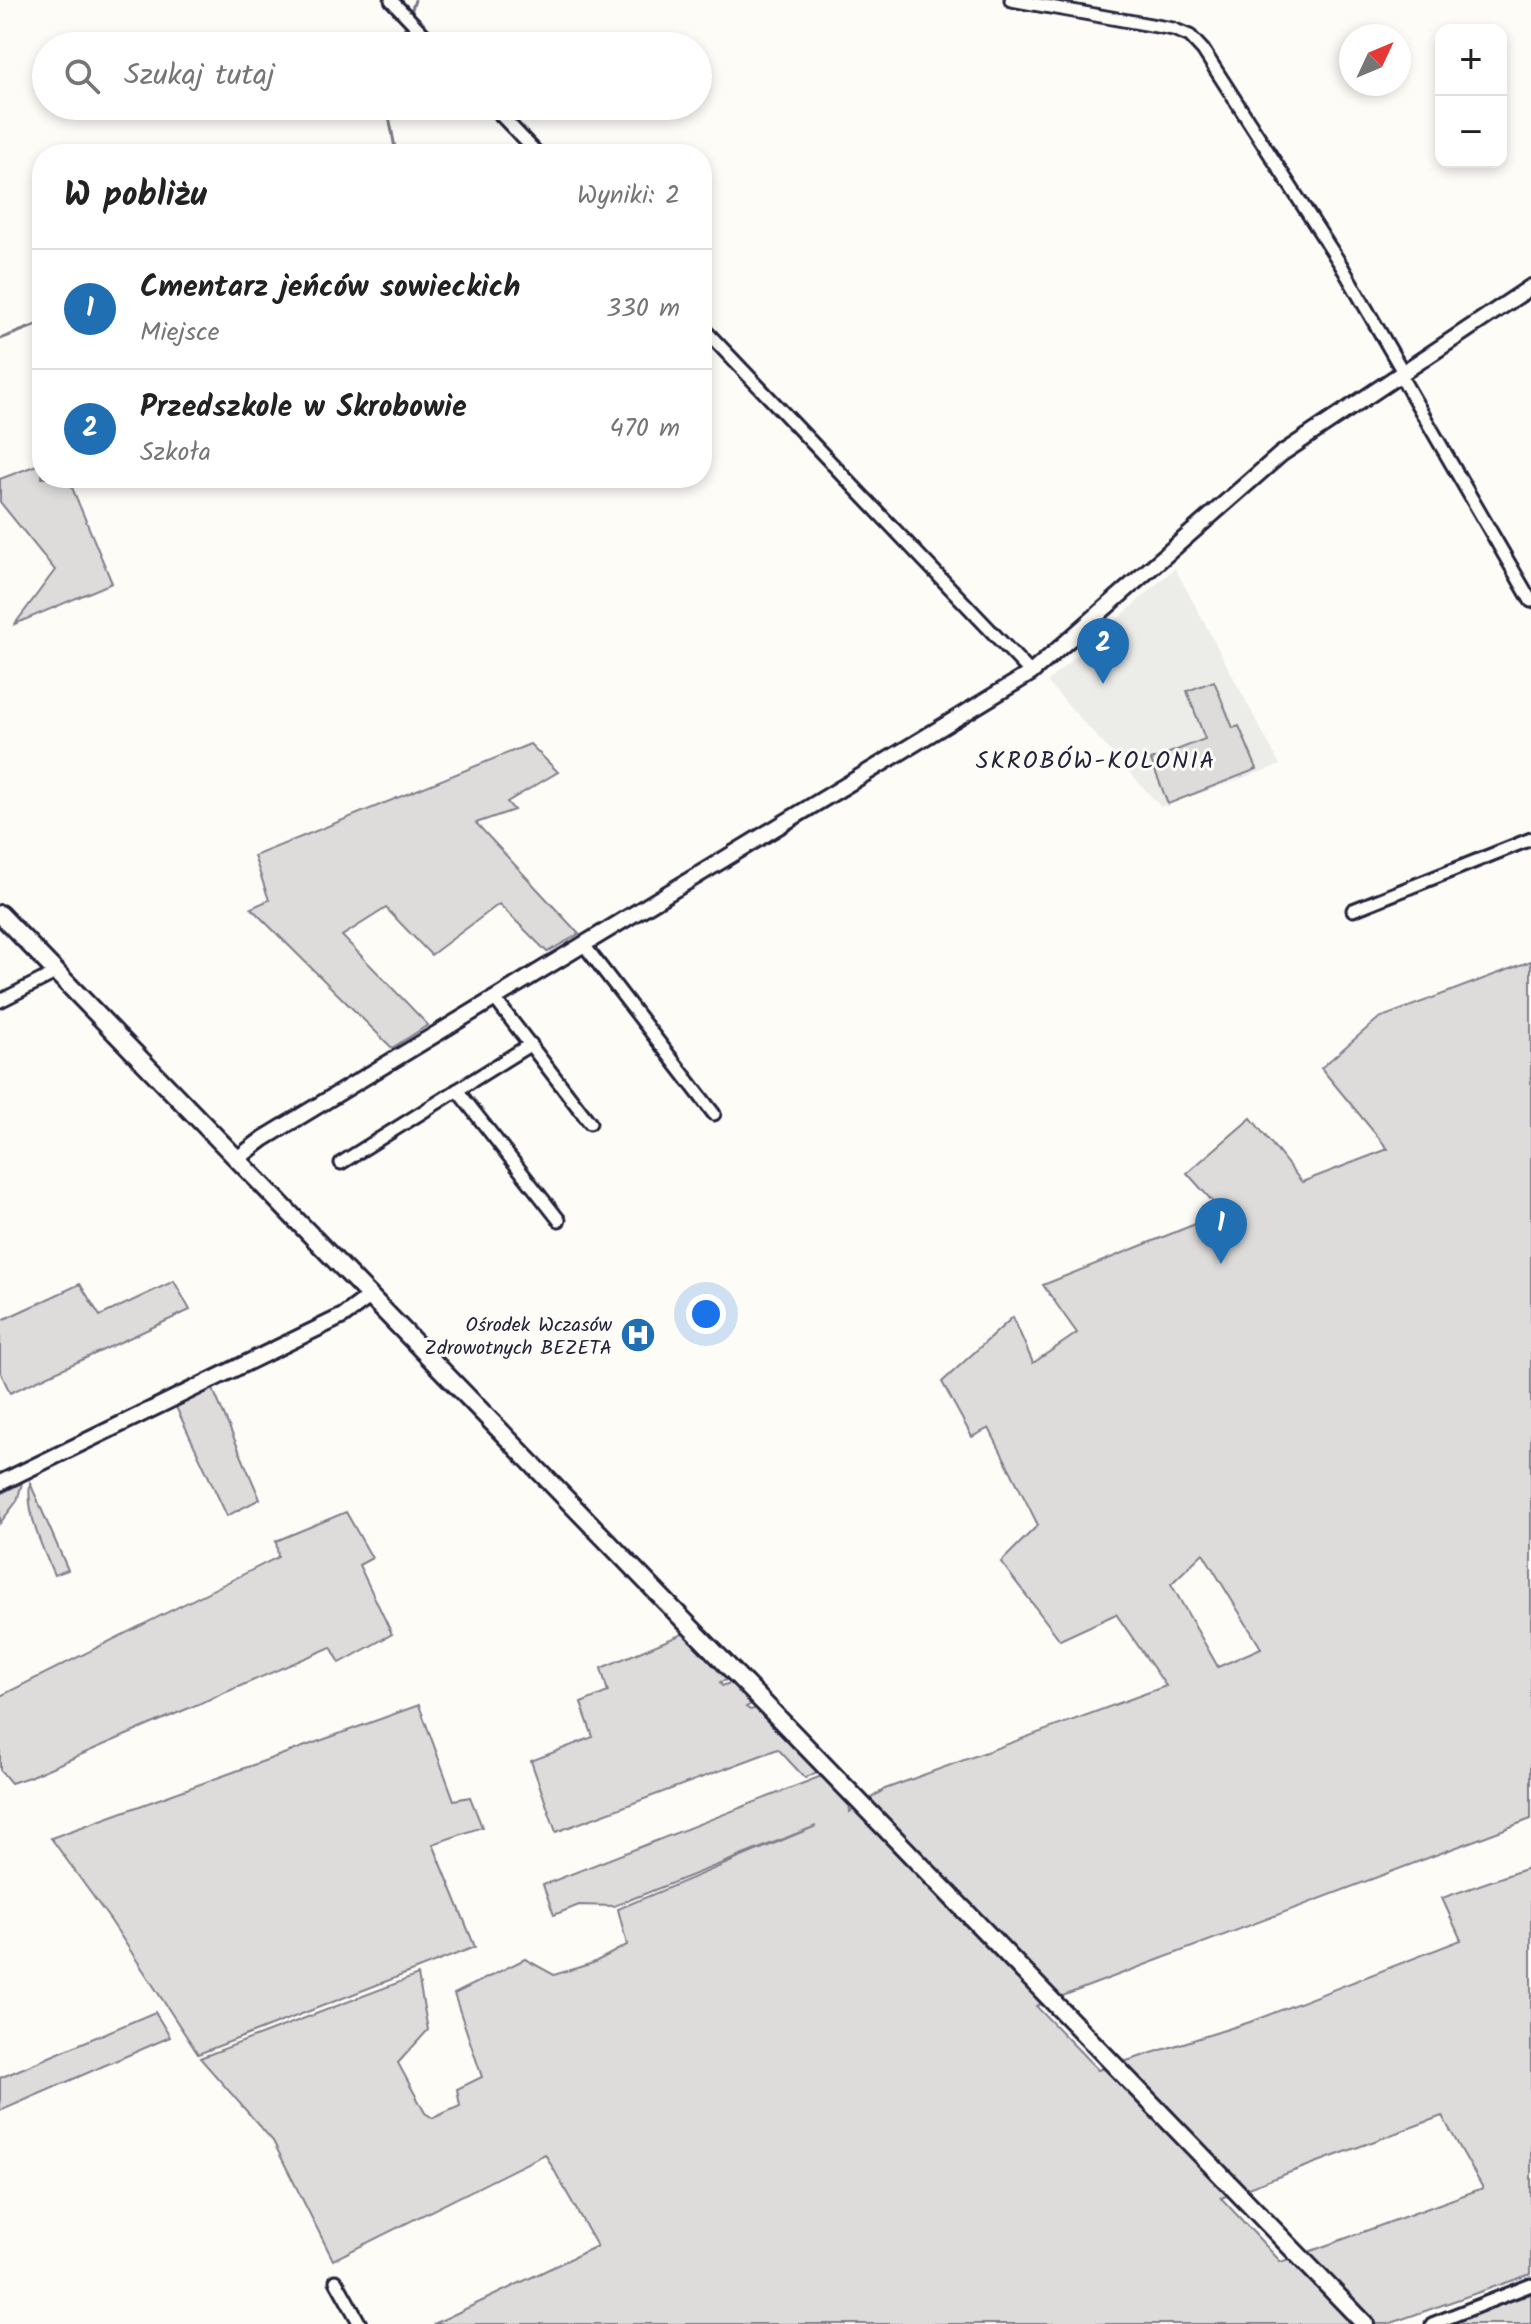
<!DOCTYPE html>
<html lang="pl">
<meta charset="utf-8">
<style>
body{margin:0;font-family:Kalam,sans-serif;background:#f2f2f2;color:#222}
.controls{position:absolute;right:24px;top:24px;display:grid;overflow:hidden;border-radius:16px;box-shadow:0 4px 12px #0003}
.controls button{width:72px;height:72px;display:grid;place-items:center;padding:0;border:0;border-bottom:2px solid #e0e0e0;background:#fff;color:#222;font:40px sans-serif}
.compass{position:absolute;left:1339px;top:24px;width:72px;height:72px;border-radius:50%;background:#fff;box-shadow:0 4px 12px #0003;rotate:46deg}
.you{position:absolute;left:706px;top:1314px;width:28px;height:28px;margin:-20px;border:6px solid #fff;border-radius:50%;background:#1a73e8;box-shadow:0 0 0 12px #1a73e833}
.badge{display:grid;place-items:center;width:52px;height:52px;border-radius:50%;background:#1f6fb2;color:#fff;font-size:26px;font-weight:700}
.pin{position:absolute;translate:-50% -66px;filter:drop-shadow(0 2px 4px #0008)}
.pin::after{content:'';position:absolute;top:42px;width:28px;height:24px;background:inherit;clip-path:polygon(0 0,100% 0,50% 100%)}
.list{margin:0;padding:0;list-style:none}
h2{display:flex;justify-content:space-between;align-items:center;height:104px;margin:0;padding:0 32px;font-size:34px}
h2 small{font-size:26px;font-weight:400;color:#767676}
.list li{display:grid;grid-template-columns:52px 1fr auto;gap:24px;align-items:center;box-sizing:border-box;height:120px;padding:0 32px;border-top:2px solid #e0e0e0}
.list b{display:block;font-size:30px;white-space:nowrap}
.list p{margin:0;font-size:26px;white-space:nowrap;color:#767676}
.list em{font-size:26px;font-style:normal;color:#767676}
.icon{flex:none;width:44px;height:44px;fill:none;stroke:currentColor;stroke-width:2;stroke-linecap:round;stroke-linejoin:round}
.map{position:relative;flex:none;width:1531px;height:2324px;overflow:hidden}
.search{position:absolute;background:#fff;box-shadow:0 4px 12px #0003;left:32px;top:32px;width:680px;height:88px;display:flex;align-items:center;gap:20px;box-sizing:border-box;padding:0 28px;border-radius:44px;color:#767676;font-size:30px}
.panel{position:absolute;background:#fff;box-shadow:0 4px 12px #0003;left:32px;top:144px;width:680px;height:344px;border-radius:32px}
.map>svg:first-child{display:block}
.built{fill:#ecece9}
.green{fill:#dddcdb;stroke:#807f8b;stroke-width:2;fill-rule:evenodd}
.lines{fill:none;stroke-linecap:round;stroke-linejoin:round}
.stream{stroke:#787885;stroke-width:3}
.minor-casing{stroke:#22223b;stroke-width:17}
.tertiary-casing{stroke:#22223b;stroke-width:20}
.secondary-casing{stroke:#22223b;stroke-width:22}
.minor{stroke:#fdfcf7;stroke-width:11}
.tertiary{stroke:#fdfcf7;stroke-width:14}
.secondary{stroke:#fdfcf7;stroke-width:16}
.labels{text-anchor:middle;stroke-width:6;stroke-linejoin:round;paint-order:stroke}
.poi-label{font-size:20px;fill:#22223b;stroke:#fdfcf7;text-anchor:end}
.quarter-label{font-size:24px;letter-spacing:2px;fill:#22223b;stroke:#fdfcf7}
</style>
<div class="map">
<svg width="1531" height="2324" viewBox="0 0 1531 2324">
<rect width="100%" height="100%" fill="#fdfcf7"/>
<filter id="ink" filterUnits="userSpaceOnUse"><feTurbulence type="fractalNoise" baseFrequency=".0125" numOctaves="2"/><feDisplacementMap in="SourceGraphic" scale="16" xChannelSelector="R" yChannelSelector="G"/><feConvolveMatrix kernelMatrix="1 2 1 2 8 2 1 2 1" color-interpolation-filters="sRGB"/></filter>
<g filter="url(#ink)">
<polygon class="built" points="1175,568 1280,765 1161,807 1047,682"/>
<g class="green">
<polygon points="42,463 42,478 68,478 112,583 15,624 55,570 0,502 0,479"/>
<polygon points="1214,681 1233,728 1239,726 1257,769 1168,804 1151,760 1205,739 1187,691"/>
<polygon points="530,744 558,772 507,802 514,810 476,823 579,934 547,952 499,904 431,955 386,908 342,936 428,1025 392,1048 251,908 269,900 254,856"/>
<path d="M1531,961V1819L1036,2006L1098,2070L1250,2022L1461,1940L1442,1898L1531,1867V2274L1388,2324H434L597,2246L545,2154L333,2260L273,2141L200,2058L418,1975L428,2030L398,2063L425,2113L433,2118L460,2106L457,2089L482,2077L454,1994L525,1959L554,1975L593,1963L627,1945L618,1909L816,1826L614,1906L579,1905L554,1915L543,1885L819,1777H825L849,1800L850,1812L885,1789L1166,1686L1116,1614L1060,1640L1001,1562L1038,1525L989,1428L972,1437L942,1382L1013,1317L1033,1363L1077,1333L1043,1285L1223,1213L1187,1173L1251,1118L1302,1182L1388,1149L1321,1068L1379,1018ZM1203,1553L1261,1648L1218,1667L1171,1584ZM1442,2116L1483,2188L1281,2262L1221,2198Z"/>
<polygon points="174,1281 190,1310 10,1393 0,1371 0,1321 80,1284 100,1316"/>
<polygon points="212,1387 260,1499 227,1516 176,1407"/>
<polygon points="22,1483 17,1501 0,1523 0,1494"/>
<path d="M30,1483L68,1570L54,1575C42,1547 26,1514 30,1483Z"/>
<polygon points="346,1512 372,1558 359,1565 392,1634 340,1663 331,1647 29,1777 11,1783 0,1770 0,1696 278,1557 276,1541"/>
<polygon points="685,1633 730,1679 720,1682 722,1686 733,1682 753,1703 746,1707 750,1710 758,1708 817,1769 817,1772 805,1778 778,1749 556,1832 531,1761 593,1737 581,1703 608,1692 601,1668"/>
<polygon points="419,1705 454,1800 470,1797 482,1827 433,1844 475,1947 198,2054 111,1921 51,1838"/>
<polygon points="155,2012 170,2037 0,2111 0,2078"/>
<polygon points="1531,2294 1531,2324 1447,2324"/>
</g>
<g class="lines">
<g class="stream">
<polyline points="412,9 415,0"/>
<polyline points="398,46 405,27"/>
<polyline points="386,154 395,148 387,106"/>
<polyline points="0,339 42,323"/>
</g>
<g class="minor-casing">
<g id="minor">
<polyline points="391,0 435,46"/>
<polyline points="1011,0 1173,29 1190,36 1203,50 1341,265 1403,372 1403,380 1531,601"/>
<polyline points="492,106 538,154"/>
<polyline points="702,327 1031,673"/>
<polyline points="1353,910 1531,839"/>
<polyline points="584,945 714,1114"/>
<polyline points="495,999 590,1123"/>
<polyline points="0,1001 57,972"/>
<polyline points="457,1090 559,1220"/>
<polyline points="341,1163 531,1044"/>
<polyline points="336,2281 360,2324"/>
<polyline points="1432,2324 1531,2285"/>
</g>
</g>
<g class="tertiary-casing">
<g id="tertiary">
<polyline points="237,1159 263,1139 1031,673 1281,454 1531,287"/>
<polyline points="0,1483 343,1316 370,1296"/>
</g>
</g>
<g class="secondary-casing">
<polyline id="secondary" points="0,914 1365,2324"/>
</g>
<use href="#minor" class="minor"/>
<use href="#tertiary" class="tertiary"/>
<use href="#secondary" class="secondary"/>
</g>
</g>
<defs>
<g id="hospital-disc" transform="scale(1.8)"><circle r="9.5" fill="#1f6fb2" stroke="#fdfcf7"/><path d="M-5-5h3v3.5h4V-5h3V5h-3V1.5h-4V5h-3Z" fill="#fff"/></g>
</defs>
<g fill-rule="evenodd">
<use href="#hospital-disc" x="638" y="1335"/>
</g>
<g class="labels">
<g class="poi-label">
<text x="612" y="1331">Ośrodek Wczasów<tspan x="612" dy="23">Zdrowotnych BEZETA</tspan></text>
</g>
<g class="quarter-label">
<text x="1096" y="768">SKROBÓW-KOLONIA</text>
</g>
</g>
</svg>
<div class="controls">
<button>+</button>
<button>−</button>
</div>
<svg class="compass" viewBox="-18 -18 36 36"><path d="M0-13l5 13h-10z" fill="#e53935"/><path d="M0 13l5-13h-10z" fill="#767676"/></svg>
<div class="you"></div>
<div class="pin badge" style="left:1221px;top:1264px">1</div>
<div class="pin badge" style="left:1103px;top:684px">2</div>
<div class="search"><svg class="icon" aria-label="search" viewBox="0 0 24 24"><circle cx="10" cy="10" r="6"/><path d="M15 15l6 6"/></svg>Szukaj tutaj</div>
<section class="panel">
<h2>W pobliżu<small>Wyniki: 2</small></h2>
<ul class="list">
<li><span class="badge">1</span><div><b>Cmentarz jeńców sowieckich</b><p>Miejsce</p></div><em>330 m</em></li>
<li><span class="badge">2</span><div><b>Przedszkole w Skrobowie</b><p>Szkoła</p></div><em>470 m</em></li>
</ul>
</section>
</div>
